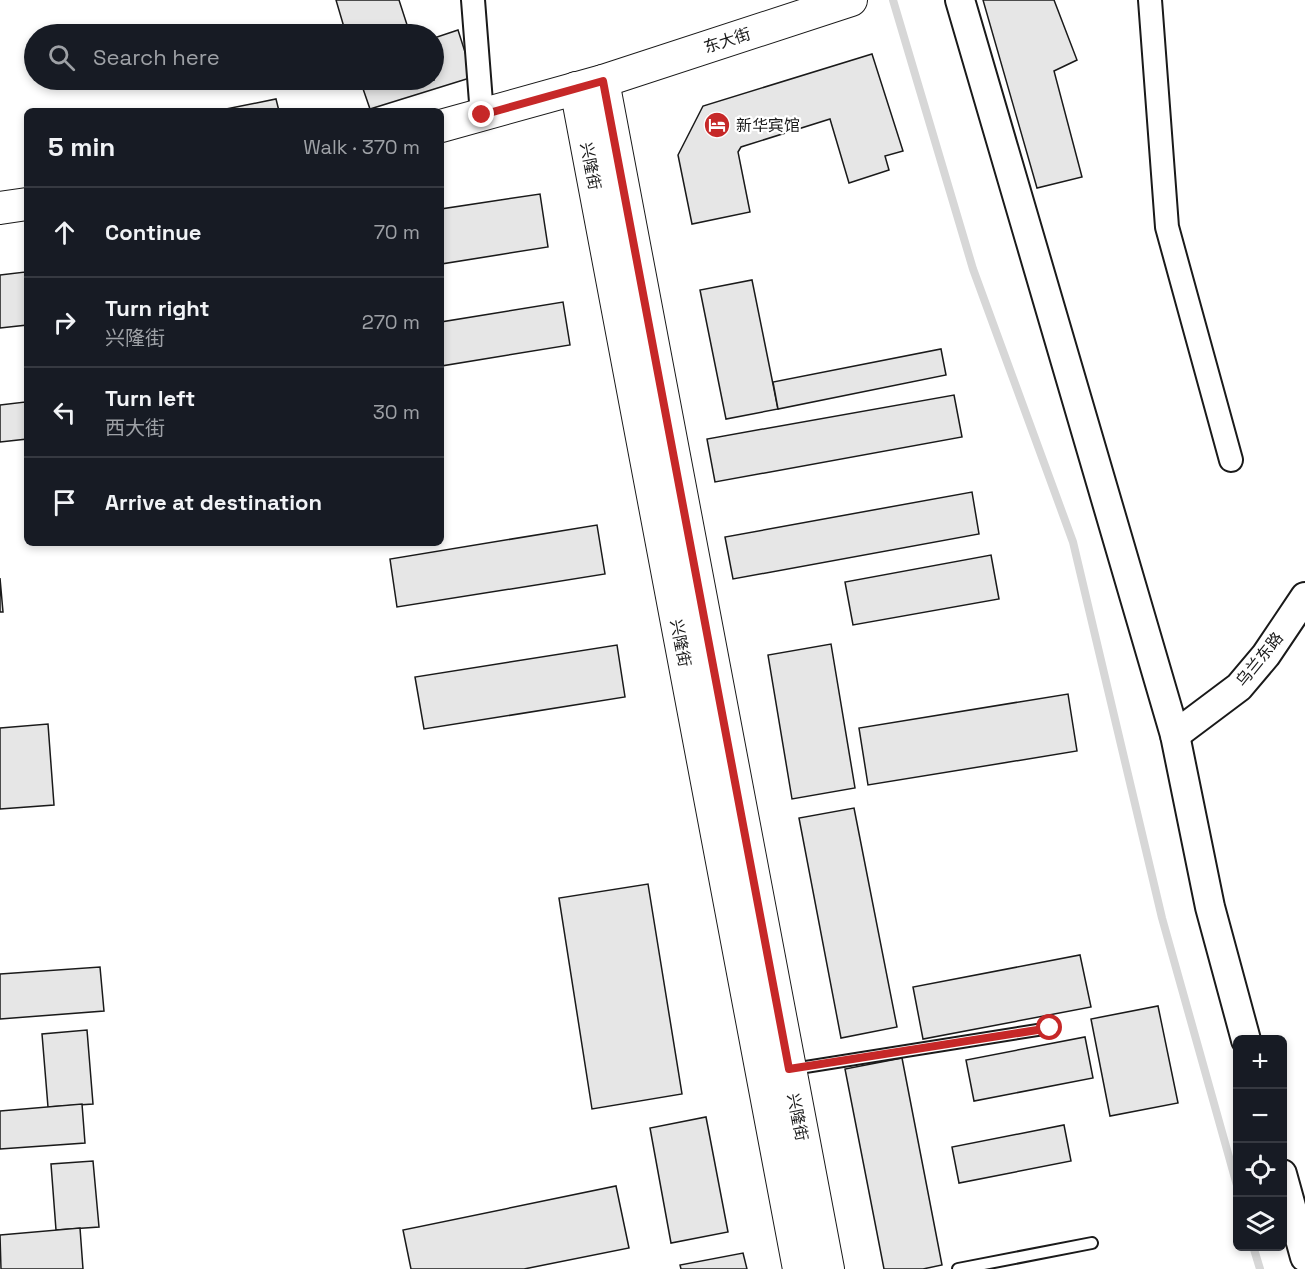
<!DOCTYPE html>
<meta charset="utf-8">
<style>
body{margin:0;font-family:"Space Grotesk","Noto Sans SC",sans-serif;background:#20242c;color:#f1f3f6}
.controls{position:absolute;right:18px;bottom:18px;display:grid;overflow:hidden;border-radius:9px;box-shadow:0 3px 9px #0003}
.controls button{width:54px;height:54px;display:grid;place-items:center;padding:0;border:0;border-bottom:2px solid #363941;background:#171b24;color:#f1f3f6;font:30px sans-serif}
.stop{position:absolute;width:18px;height:18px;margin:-14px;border:4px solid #c62828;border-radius:50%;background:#fff}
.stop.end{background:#c62828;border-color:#fff;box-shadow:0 2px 6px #0008}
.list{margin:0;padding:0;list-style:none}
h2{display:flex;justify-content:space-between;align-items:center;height:78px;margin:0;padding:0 24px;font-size:26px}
h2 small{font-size:20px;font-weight:400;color:#9ea1a6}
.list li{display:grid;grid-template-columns:39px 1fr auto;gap:18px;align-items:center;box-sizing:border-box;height:90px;padding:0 24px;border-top:2px solid #363941}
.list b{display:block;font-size:22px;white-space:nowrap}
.list p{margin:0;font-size:20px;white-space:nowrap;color:#9ea1a6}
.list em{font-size:20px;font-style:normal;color:#9ea1a6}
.icon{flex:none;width:33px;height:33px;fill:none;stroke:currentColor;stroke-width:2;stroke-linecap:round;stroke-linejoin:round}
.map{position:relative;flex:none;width:1305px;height:1269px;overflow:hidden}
.search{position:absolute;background:#171b24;box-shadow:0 3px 9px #0003;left:24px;top:24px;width:420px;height:66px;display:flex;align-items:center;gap:15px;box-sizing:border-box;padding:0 21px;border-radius:33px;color:#9ea1a6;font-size:22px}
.panel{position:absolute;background:#171b24;box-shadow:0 3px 9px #0003;left:24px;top:108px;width:420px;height:438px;border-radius:9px}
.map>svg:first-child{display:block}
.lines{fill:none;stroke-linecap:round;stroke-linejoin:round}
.stream{stroke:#d7d7d7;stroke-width:8}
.building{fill:#e6e6e6;stroke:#1a1a1a;stroke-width:1.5}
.service-casing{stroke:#1a1a1a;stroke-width:14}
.minor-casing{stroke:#1a1a1a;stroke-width:26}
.tertiary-casing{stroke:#1a1a1a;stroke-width:32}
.secondary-casing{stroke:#1a1a1a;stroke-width:34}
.service{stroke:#fff;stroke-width:10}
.minor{stroke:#fff;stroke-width:22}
.tertiary{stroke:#fff;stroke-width:28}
.secondary{stroke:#fff;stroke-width:32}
.route{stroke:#c62828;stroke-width:8}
.labels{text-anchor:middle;stroke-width:4.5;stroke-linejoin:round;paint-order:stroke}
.street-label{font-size:16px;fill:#1a1a1a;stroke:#fff}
.poi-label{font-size:16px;fill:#1a1a1a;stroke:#fff;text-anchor:start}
</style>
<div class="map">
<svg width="1305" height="1269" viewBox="0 0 1305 1269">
<rect width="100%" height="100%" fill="#fff"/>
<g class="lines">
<g class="stream">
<polyline points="893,0 973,269 1073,542 1162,918 1238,1189"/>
<polyline points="1253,1246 1260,1269"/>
</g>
</g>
<g class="building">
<polygon points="336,0 399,0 410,34 346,34"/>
<polygon points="983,0 1054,0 1077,60 1054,71 1082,177 1037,188"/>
<polygon points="458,30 473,77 370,109 360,80 434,80 434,38"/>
<polygon points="872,54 903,151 885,156 889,170 849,183 830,119 741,147 738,152 750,212 692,224 678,155 703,106"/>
<polygon points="276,99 279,111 216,111"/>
<polygon points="540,194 548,247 441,264 441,209"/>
<polygon points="25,272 27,325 0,328 0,275"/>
<polygon points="752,280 778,409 726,419 700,290"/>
<polygon points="563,302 570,345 441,366 441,322"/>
<polygon points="941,349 946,375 778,409 773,382"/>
<polygon points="954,395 962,437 715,482 707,439"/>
<polygon points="25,402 27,439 0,442 0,405"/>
<polygon points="972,492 979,534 733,579 725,537"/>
<polygon points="597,525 605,574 397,607 390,559"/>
<polygon points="991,555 999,599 853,625 845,582"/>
<polygon points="0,578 3,612 0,612"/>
<polygon points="831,644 855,788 792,799 768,655"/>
<polygon points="617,645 625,697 424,729 415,677"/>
<polygon points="1068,694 1077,751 868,785 859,728"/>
<polygon points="48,724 54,805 0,809 0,728"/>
<polygon points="854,808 897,1027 841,1038 799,818"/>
<polygon points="648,884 682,1094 592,1109 559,898"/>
<polygon points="1080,955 1091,1007 923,1039 913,987"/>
<polygon points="100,967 104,1011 0,1019 0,974"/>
<polygon points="1158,1006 1178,1103 1110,1116 1091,1019"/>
<polygon points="87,1030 93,1104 48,1107 42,1034"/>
<polygon points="1085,1037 1093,1078 974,1101 966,1060"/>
<polygon points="902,1058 942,1265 923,1269 884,1269 845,1069"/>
<polygon points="82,1104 85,1143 0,1149 0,1111"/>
<polygon points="706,1117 728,1232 671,1243 650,1128"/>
<polygon points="1064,1125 1071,1161 959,1183 952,1147"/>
<polygon points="93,1161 99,1227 56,1230 51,1164"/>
<polygon points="616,1186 629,1248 524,1269 411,1269 403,1230"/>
<polygon points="80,1228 83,1269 1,1269 0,1235"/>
<polygon points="743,1253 747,1269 681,1269 680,1265"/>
</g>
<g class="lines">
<g class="service-casing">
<g id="service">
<polyline points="793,1069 1050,1028"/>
<polyline points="958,1269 1092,1243"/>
</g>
</g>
<g class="minor-casing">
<g id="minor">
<polyline points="473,0 482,115"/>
<polyline points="1150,0 1167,227 1231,460"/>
</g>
</g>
<g class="tertiary-casing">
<g id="tertiary">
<polyline points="960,0 1175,735 1210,907 1246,1040"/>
<polyline points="1175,735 1239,687 1266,655 1305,597"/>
<polyline points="1282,1174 1305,1257"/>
</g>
</g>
<g class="secondary-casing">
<g id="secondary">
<polyline points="603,81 828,1269"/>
<polyline points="576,88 799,1269"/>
<polyline points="441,126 603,81 851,0"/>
<polyline points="0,208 27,204"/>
</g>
</g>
<use href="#service" class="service"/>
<use href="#minor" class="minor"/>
<use href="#tertiary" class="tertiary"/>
<use href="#secondary" class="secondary"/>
</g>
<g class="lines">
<polyline class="route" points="482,115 603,81 789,1069 1050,1028"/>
</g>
<defs>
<g id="hotel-disc" transform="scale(1.35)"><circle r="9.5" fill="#c62828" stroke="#fff"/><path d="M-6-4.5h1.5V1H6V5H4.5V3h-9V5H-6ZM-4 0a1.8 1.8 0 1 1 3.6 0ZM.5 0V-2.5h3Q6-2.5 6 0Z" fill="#fff"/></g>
</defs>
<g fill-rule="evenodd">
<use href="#hotel-disc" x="717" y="125"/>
</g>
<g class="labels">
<g class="street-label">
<text transform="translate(727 40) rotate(-18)" y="6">东大街</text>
<text transform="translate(591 166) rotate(79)" y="6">兴隆街</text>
<text transform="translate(681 643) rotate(79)" y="6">兴隆街</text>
<text transform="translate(1259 659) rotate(-51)" y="6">乌兰东路</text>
<text transform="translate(798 1117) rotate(79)" y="6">兴隆街</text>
</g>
<g class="poi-label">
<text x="736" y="131">新华宾馆</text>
</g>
</g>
</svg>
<div class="controls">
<button>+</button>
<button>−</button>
<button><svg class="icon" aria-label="locate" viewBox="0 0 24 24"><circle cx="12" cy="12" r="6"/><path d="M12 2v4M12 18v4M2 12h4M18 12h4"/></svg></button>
<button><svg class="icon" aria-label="layers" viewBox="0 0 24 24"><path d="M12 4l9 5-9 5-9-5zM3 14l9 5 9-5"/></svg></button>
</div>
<div class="stop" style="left:1050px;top:1028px"></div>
<div class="stop end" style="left:482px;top:115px"></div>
<div class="search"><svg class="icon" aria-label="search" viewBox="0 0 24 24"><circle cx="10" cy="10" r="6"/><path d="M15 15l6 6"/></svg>Search here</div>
<section class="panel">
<h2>5 min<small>Walk · 370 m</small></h2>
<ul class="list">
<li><svg class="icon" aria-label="ahead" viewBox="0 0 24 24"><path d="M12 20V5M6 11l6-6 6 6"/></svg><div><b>Continue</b></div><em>70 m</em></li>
<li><svg class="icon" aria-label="right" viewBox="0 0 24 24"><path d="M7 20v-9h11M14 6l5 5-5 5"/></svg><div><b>Turn right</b><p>兴隆街</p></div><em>270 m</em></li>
<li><svg class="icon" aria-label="left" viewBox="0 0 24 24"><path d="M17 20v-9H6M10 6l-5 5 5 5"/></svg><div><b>Turn left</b><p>西大街</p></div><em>30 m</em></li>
<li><svg class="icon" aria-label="arrive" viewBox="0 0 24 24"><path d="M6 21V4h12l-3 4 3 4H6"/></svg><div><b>Arrive at destination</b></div></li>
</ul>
</section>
</div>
